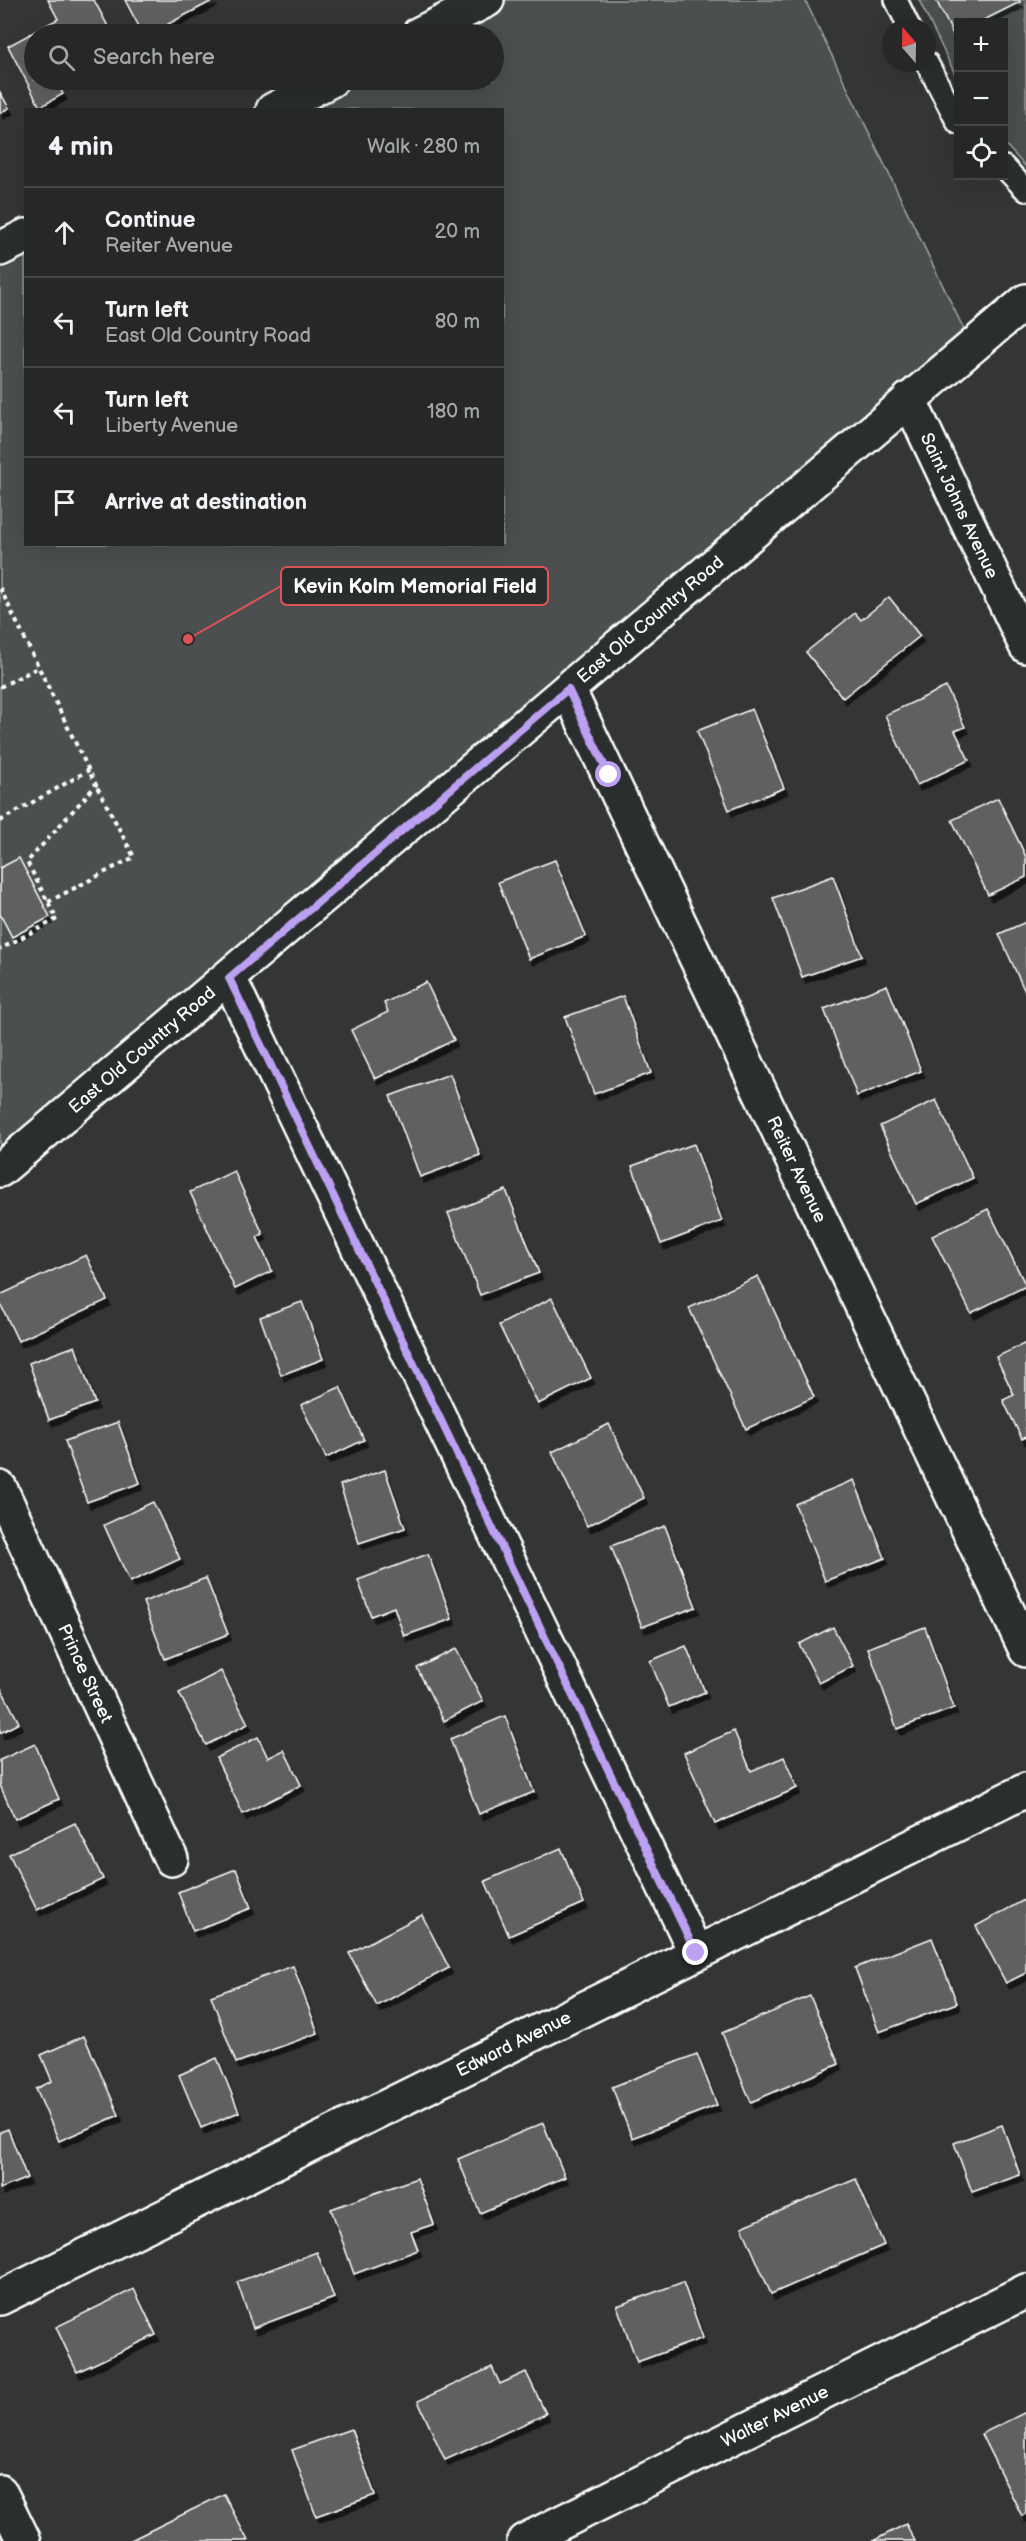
<!DOCTYPE html>
<meta charset="utf-8">
<style>
body{margin:0;font-family:"Balsamiq Sans",sans-serif;background:#2e3030;color:#f1f3f6}
.controls{position:absolute;right:18px;top:18px;display:grid;overflow:hidden;border-radius:0px;box-shadow:0 6px 24px #0002}
.controls button{width:54px;height:54px;display:grid;place-items:center;padding:0;border:0;border-bottom:2px solid #424445;background:#262828;color:#f1f3f6;font:30px sans-serif}
.compass{position:absolute;left:882px;top:18px;width:54px;height:54px;border-radius:50%;background:#262828;box-shadow:0 6px 24px #0002;rotate:340deg}
.stop{position:absolute;width:18px;height:18px;margin:-14px;border:4px solid #bca0f2;border-radius:50%;background:#fff}
.stop.end{background:#bca0f2;border-color:#fff;box-shadow:0 2px 6px #0008}
.list{margin:0;padding:0;list-style:none}
h2{display:flex;justify-content:space-between;align-items:center;height:78px;margin:0;padding:0 24px;font-size:26px}
h2 small{font-size:20px;font-weight:400;color:#a4a6a8}
.list li{display:grid;grid-template-columns:39px 1fr auto;gap:18px;align-items:center;box-sizing:border-box;height:90px;padding:0 24px;border-top:2px solid #424445}
.list b{display:block;font-size:22px;white-space:nowrap}
.list p{margin:0;font-size:20px;white-space:nowrap;color:#a4a6a8}
.list em{font-size:20px;font-style:normal;color:#a4a6a8}
.icon{flex:none;width:33px;height:33px;fill:none;stroke:currentColor;stroke-width:2;stroke-linecap:round;stroke-linejoin:round}
.map{position:relative;flex:none;width:1026px;height:2541px;overflow:hidden}
.search{position:absolute;background:#262828;box-shadow:0 6px 24px #0002;left:24px;top:24px;width:480px;height:66px;display:flex;align-items:center;gap:15px;box-sizing:border-box;padding:0 21px;border-radius:33px;color:#a4a6a8;font-size:22px}
.panel{position:absolute;background:#262828;box-shadow:0 6px 24px #0002;left:24px;top:108px;width:480px;height:438px;border-radius:0px}
.map>svg:first-child{display:block}
.green{fill:#4c4f50;stroke:#a6a7a8;stroke-width:1.5}
.building{fill:#5f6162;stroke:#fff;stroke-width:1.5;filter:url(#shadow)}
.lines{fill:none;stroke-linecap:round;stroke-linejoin:round}
.lane-casing{stroke:#fff;stroke-width:26}
.street-casing{stroke:#fff;stroke-width:38}
.secondary-casing{stroke:#fff;stroke-width:38}
.primary-casing{stroke:#fff;stroke-width:38}
.path{stroke:#fff;stroke-width:4;stroke-dasharray:4.5 4.5;stroke-linecap:butt}
.lane{stroke:#2a2d2e;stroke-width:21}
.street{stroke:#2a2d2e;stroke-width:33}
.secondary{stroke:#2a2d2e;stroke-width:33}
.primary{stroke:#2a2d2e;stroke-width:33}
.route{stroke:#bca0f2;stroke-width:8}
.labels{text-anchor:middle;stroke-width:4.5;stroke-linejoin:round;paint-order:stroke}
.street-label{font-size:18px;fill:#fff;stroke:#2a2d2e}
.leader{fill:none;stroke:#de5353;stroke-width:2}
.callout-dot{fill:#de5353;stroke:#2a2d2e;stroke-width:2}
.callout{fill:#2a2d2e;stroke:#de5353;stroke-width:2}
.callout-label{font-size:20px;text-anchor:middle;font-weight:bold;fill:#fff}
</style>
<div class="map">
<svg width="1026" height="2541" viewBox="0 0 1026 2541">
<defs>
<filter id="shadow"><feDropShadow dx="3.5" dy="6" stdDeviation="0" flood-color="#0009"/></filter>
</defs>
<rect width="100%" height="100%" fill="#333536"/>
<filter id="ink" filterUnits="userSpaceOnUse"><feTurbulence type="fractalNoise" baseFrequency=".0167" numOctaves="2"/><feDisplacementMap in="SourceGraphic" scale="12" xChannelSelector="R" yChannelSelector="G"/><feConvolveMatrix kernelMatrix="1 2 1 2 8 2 1 2 1" color-interpolation-filters="sRGB"/></filter>
<g filter="url(#ink)">
<g class="green">
<polygon points="489,0 805,0 972,346 0,1169 0,249 25,236 26,544 502,544 502,110 274,109 333,80 494,80 494,34 421,34"/>
<polygon points="919,0 1026,0 1026,167 1004,143 1004,22 958,22 958,80"/>
</g>
<g class="building">
<polygon points="48,0 94,0 112,34 34,34 34,80 63,80 57,83 63,94 40,107 8,46 58,19"/>
<polygon points="125,0 214,0 168,24 173,34 143,34"/>
<polygon points="936,0 1019,0 1020,2 980,22 958,22 958,33 954,36"/>
<polygon points="0,92 9,108 0,113"/>
<polygon points="889,597 920,636 843,698 806,652 855,613 861,620"/>
<polygon points="946,687 965,727 955,731 969,760 917,785 885,715"/>
<polygon points="752,709 784,788 729,810 697,731"/>
<polygon points="998,798 1026,857 1026,877 988,895 952,820"/>
<polygon points="19,858 50,917 12,937 0,914 0,868"/>
<polygon points="555,860 586,936 529,959 498,882"/>
<polygon points="833,876 862,956 802,977 773,898"/>
<polygon points="1026,922 1026,994 999,934"/>
<polygon points="426,982 454,1040 375,1079 351,1030 388,1012 384,1003"/>
<polygon points="887,985 921,1071 857,1096 824,1009"/>
<polygon points="623,996 651,1073 594,1094 565,1017"/>
<polygon points="450,1074 480,1155 420,1177 390,1096"/>
<polygon points="936,1100 973,1178 916,1204 880,1126"/>
<polygon points="694,1144 722,1221 661,1244 632,1166"/>
<polygon points="234,1171 263,1234 257,1237 272,1271 235,1289 190,1192"/>
<polygon points="506,1190 539,1273 480,1295 448,1213"/>
<polygon points="988,1209 1026,1286 971,1313 932,1236"/>
<polygon points="86,1255 107,1300 18,1341 0,1303 0,1295"/>
<polygon points="758,1276 814,1397 746,1429 689,1308"/>
<polygon points="552,1298 591,1378 538,1404 499,1325"/>
<polygon points="302,1302 323,1359 281,1375 260,1317"/>
<polygon points="1026,1343 1026,1437 1022,1439 1003,1400 1014,1395 996,1357"/>
<polygon points="75,1346 95,1403 49,1420 29,1363"/>
<polygon points="340,1387 364,1440 326,1458 301,1405"/>
<polygon points="118,1422 140,1483 87,1502 65,1441"/>
<polygon points="609,1424 644,1498 587,1526 552,1452"/>
<polygon points="385,1470 405,1528 359,1543 340,1485"/>
<polygon points="854,1480 885,1558 825,1581 795,1504"/>
<polygon points="153,1502 180,1559 130,1582 104,1525"/>
<polygon points="665,1526 696,1607 642,1627 611,1546"/>
<polygon points="428,1554 452,1619 404,1636 394,1607 371,1616 358,1580"/>
<polygon points="206,1578 228,1634 165,1659 143,1602"/>
<polygon points="833,1627 853,1666 819,1683 799,1644"/>
<polygon points="925,1627 954,1708 897,1729 868,1648"/>
<polygon points="686,1646 705,1692 669,1707 650,1661"/>
<polygon points="456,1649 483,1701 444,1721 417,1668"/>
<polygon points="221,1671 248,1724 206,1745 179,1693"/>
<polygon points="0,1686 19,1723 0,1733"/>
<polygon points="505,1716 534,1792 479,1814 450,1739"/>
<polygon points="734,1731 751,1771 784,1757 797,1788 715,1824 684,1753"/>
<polygon points="258,1737 268,1758 284,1750 301,1785 243,1814 216,1758"/>
<polygon points="35,1744 59,1799 15,1819 0,1785 0,1760"/>
<polygon points="75,1823 103,1879 37,1910 9,1854"/>
<polygon points="561,1848 584,1903 509,1936 485,1881"/>
<polygon points="236,1869 251,1908 193,1931 178,1892"/>
<polygon points="1026,1899 1026,1973 1006,1983 976,1926"/>
<polygon points="422,1915 449,1968 377,2006 349,1953"/>
<polygon points="932,1938 957,2003 879,2032 855,1968"/>
<polygon points="293,1966 318,2033 236,2063 211,1996"/>
<polygon points="810,1996 839,2064 751,2102 722,2033"/>
<polygon points="84,2036 119,2115 59,2141 36,2089 52,2081 41,2055"/>
<polygon points="697,2054 717,2105 632,2138 612,2087"/>
<polygon points="217,2058 239,2112 201,2128 179,2075"/>
<polygon points="543,2123 565,2177 480,2213 458,2159"/>
<polygon points="1002,2125 1020,2175 972,2192 954,2143"/>
<polygon points="8,2129 27,2178 0,2189 0,2132"/>
<polygon points="417,2178 434,2224 411,2232 418,2250 354,2274 331,2209"/>
<polygon points="856,2179 884,2245 771,2294 742,2227"/>
<polygon points="317,2252 334,2298 253,2328 237,2282"/>
<polygon points="683,2282 703,2338 637,2362 617,2306"/>
<polygon points="134,2289 156,2335 77,2372 56,2327"/>
<polygon points="492,2367 500,2384 526,2372 546,2414 445,2460 418,2401"/>
<polygon points="1026,2412 1026,2513 1022,2516 981,2434"/>
<polygon points="351,2429 375,2495 316,2516 292,2450"/>
<polygon points="224,2494 248,2541 129,2541"/>
<polygon points="906,2524 915,2541 873,2541"/>
</g>
<g class="lines">
<g class="lane-casing">
<g id="lane">
<polyline points="896,0 909,27"/>
<polyline points="927,63 958,123"/>
<polyline points="1004,167 1026,190"/>
</g>
</g>
<g class="street-casing">
<g id="street">
<path id="s1" d="M909,399L1026,646"/>
<path id="s2" d="M568,689L1026,1650"/>
<polyline points="229,978 696,1953"/>
<path id="s3" d="M0,1488L171,1859"/>
<path id="s4" d="M0,2298L1026,1790"/>
<path id="s5" d="M524,2541L1026,2291"/>
</g>
</g>
<g class="secondary-casing">
<g id="secondary">
<polyline points="419,34 487,0"/>
<polyline points="273,110 331,80"/>
<polyline points="0,249 26,236"/>
<polyline points="0,2492 24,2541"/>
</g>
</g>
<g class="primary-casing">
<g id="primary">
<path id="s6" d="M0,1170L1026,301"/>
</g>
</g>
<g class="path">
<polyline points="0,588 96,785 27,862 57,919 0,949"/>
<polyline points="0,687 39,667"/>
<polyline points="0,821 89,770"/>
<polyline points="48,902 134,857 96,785"/>
</g>
<use href="#lane" class="lane"/>
<use href="#street" class="street"/>
<use href="#secondary" class="secondary"/>
<use href="#primary" class="primary"/>
</g>
</g>
<g class="lines" filter="url(#ink)">
<polyline class="route" points="609,775 568,689 229,978 696,1953"/>
</g>
<g class="labels">
<g class="street-label">
<text dy="6" stroke="none"><textPath href="#s1" startOffset="118">Saint Johns Avenue</textPath></text>
<text dy="6" stroke="none"><textPath href="#s6" startOffset="852">East Old Country Road</textPath></text>
<text dy="6" stroke="none"><textPath href="#s6" startOffset="186">East Old Country Road</textPath></text>
<text dy="6" stroke="none"><textPath href="#s2" startOffset="532">Reiter Avenue</textPath></text>
<text dy="6" stroke="none"><textPath href="#s3" startOffset="204">Prince Street</textPath></text>
<text dy="6" stroke="none"><textPath href="#s4" startOffset="573">Edward Avenue</textPath></text>
<text dy="6" stroke="none"><textPath href="#s5" startOffset="280">Walter Avenue</textPath></text>
</g>
</g>
<path class="leader" d="M188 639L281 586"/>
<circle class="callout-dot" cx="188" cy="639" r="6"/>
<rect class="callout" x="281" y="567" width="267" height="38" rx="6"/>
<g class="callout-label">
<text x="415" y="593">Kevin Kolm Memorial Field</text>
</g>
</svg>
<div class="controls">
<button>+</button>
<button>−</button>
<button><svg class="icon" aria-label="locate" viewBox="0 0 24 24"><circle cx="12" cy="12" r="6"/><path d="M12 2v4M12 18v4M2 12h4M18 12h4"/></svg></button>
</div>
<svg class="compass" viewBox="-18 -18 36 36"><path d="M0-13l5 13h-10z" fill="#e53935"/><path d="M0 13l5-13h-10z" fill="#a4a6a8"/></svg>
<div class="stop" style="left:609px;top:775px"></div>
<div class="stop end" style="left:696px;top:1953px"></div>
<div class="search"><svg class="icon" aria-label="search" viewBox="0 0 24 24"><circle cx="10" cy="10" r="6"/><path d="M15 15l6 6"/></svg>Search here</div>
<section class="panel">
<h2>4 min<small>Walk · 280 m</small></h2>
<ul class="list">
<li><svg class="icon" aria-label="ahead" viewBox="0 0 24 24"><path d="M12 20V5M6 11l6-6 6 6"/></svg><div><b>Continue</b><p>Reiter Avenue</p></div><em>20 m</em></li>
<li><svg class="icon" aria-label="left" viewBox="0 0 24 24"><path d="M17 20v-9H6M10 6l-5 5 5 5"/></svg><div><b>Turn left</b><p>East Old Country Road</p></div><em>80 m</em></li>
<li><svg class="icon" aria-label="left" viewBox="0 0 24 24"><path d="M17 20v-9H6M10 6l-5 5 5 5"/></svg><div><b>Turn left</b><p>Liberty Avenue</p></div><em>180 m</em></li>
<li><svg class="icon" aria-label="arrive" viewBox="0 0 24 24"><path d="M6 21V4h12l-3 4 3 4H6"/></svg><div><b>Arrive at destination</b></div></li>
</ul>
</section>
</div>
